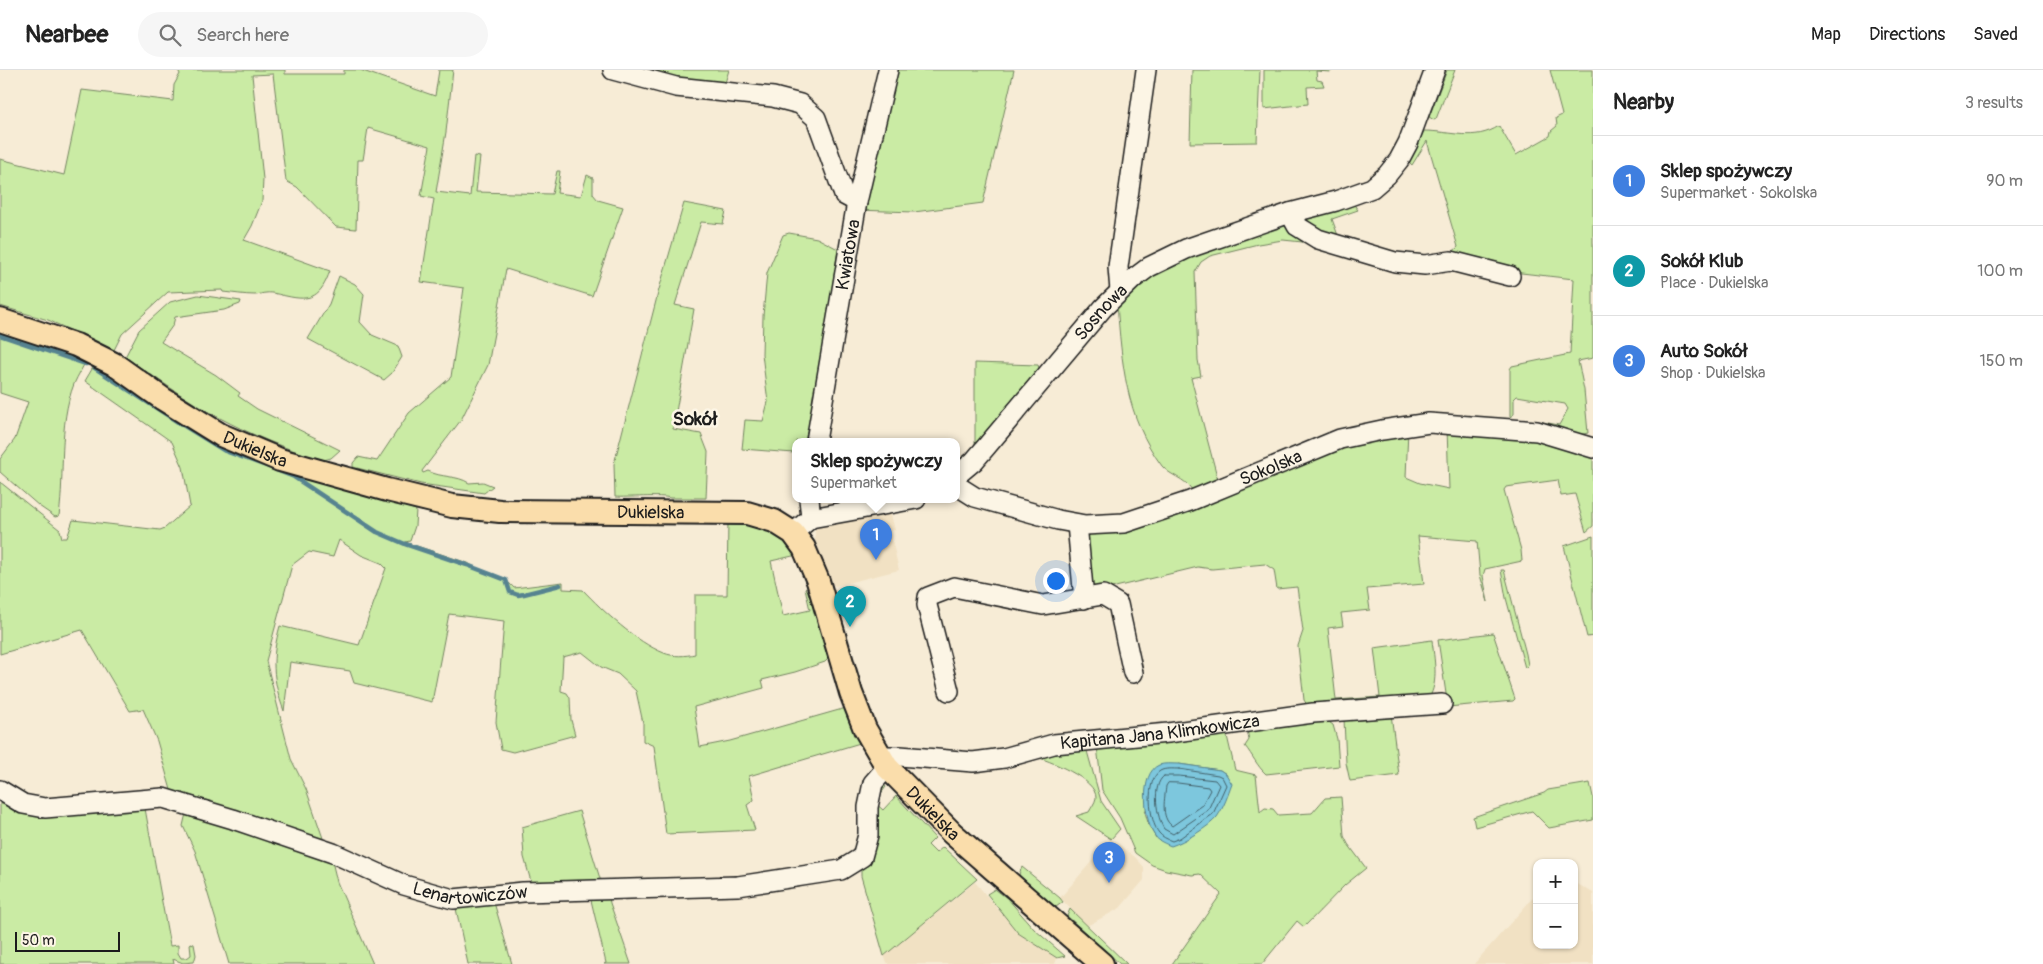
<!DOCTYPE html>
<meta charset="utf-8">
<style>
body{margin:0;font-family:Pangolin,sans-serif;background:#f6f6f6;color:#222}
.controls{position:absolute;right:15px;bottom:15px;display:grid;overflow:hidden;border-radius:10px;box-shadow:0 1px 4px #0004}
.controls button{width:45px;height:45px;display:grid;place-items:center;padding:0;border:0;border-bottom:1px solid #e0e0e0;background:#fff;color:#222;font:25px sans-serif}
.scale{position:absolute;left:15px;bottom:12px;width:105px;box-sizing:border-box;padding-left:5px;border:2px solid #1c1c1c;border-top:0;font-size:14px;line-height:18px;white-space:nowrap;color:#1c1c1c;-webkit-text-stroke:4px #fcf5e5;paint-order:stroke}
.you{position:absolute;left:1055px;top:510px;width:18px;height:18px;margin:-12px;border:4px solid #fff;border-radius:50%;background:#1a73e8;box-shadow:0 0 0 8px #1a73e833}
.badge{display:grid;place-items:center;width:32px;height:32px;border-radius:50%;background:#1f6fb2;color:#fff;font-size:16px;font-weight:700}
.pin{position:absolute;translate:-50% -41px;filter:drop-shadow(0 1px 2px #0008)}
.pin::after{content:'';position:absolute;top:26px;width:18px;height:15px;background:inherit;clip-path:polygon(0 0,100% 0,50% 100%)}
.popup{position:absolute;left:792px;top:368px;width:168px;height:65px;box-sizing:border-box;display:grid;place-content:center;border-radius:10px;background:#fff;filter:drop-shadow(0 1px 4px #0005);font-size:16px;white-space:nowrap;color:#767676}
.popup b{font-size:19px;color:#222}
.popup::after{content:'';position:absolute;left:50%;top:100%;margin-left:-10px;border:10px solid transparent;border-top-color:#fff}
.list{margin:0;padding:0;list-style:none}
h2{display:flex;justify-content:space-between;align-items:center;height:65px;margin:0;padding:0 20px;font-size:21px}
h2 small{font-size:16px;font-weight:400;color:#767676}
.list li{display:grid;grid-template-columns:32px 1fr auto;gap:15px;align-items:center;box-sizing:border-box;height:90px;padding:0 20px;border-top:1px solid #e0e0e0}
.list b{display:block;font-size:19px;white-space:nowrap}
.list p{margin:0;font-size:16px;white-space:nowrap;color:#767676}
.list em{font-size:16px;font-style:normal;color:#767676}
.icon{flex:none;width:28px;height:28px;fill:none;stroke:currentColor;stroke-width:2;stroke-linecap:round;stroke-linejoin:round}
.map{position:relative;flex:none;width:1593px;height:894px;overflow:hidden}
header{display:flex;align-items:center;gap:30px;box-sizing:border-box;height:70px;padding:0 25px;background:#fff;border-bottom:1px solid #e0e0e0}
header strong{font-size:24px}
nav{display:flex;gap:28px;margin-inline-start:auto;font-size:18px}
.search{width:350px;height:45px;background:#f6f6f6;display:flex;align-items:center;gap:12px;box-sizing:border-box;padding:0 18px;border-radius:28px;color:#767676;font-size:19px}
main{display:flex}
aside{flex:1;background:#fff}
.map>svg:first-child{display:block}
.built{fill:#f1e1c3}
.green{fill:#caeba4;stroke:#738460;fill-rule:evenodd}
.water{fill:#7dc7dd;stroke:#568390}
.lines{fill:none;stroke-linecap:round;stroke-linejoin:round}
.shore{stroke:#436069;stroke-width:1}
.stream{stroke:#568390;stroke-width:4.5}
.minor-casing{stroke:#1c1c1c;stroke-width:22}
.major-casing{stroke:#1c1c1c;stroke-width:26}
.minor{stroke:#fcf5e5;stroke-width:19}
.major{stroke:#faddab;stroke-width:22}
.labels{text-anchor:middle;stroke-width:5;stroke-linejoin:round;paint-order:stroke}
.street-label{font-size:18px;fill:#1c1c1c;stroke:#fcf5e5}
.neighbourhood-label{font-size:19px;font-weight:bold;fill:#1c1c1c;stroke:#fcf5e5}
</style>
<header>
<strong>Nearbee</strong>
<div class="search"><svg class="icon" aria-label="search" viewBox="0 0 24 24"><circle cx="10" cy="10" r="6"/><path d="M15 15l6 6"/></svg>Search here</div>
<nav><a>Map</a><a>Directions</a><a>Saved</a></nav>
</header>
<main>
<div class="map">
<svg width="1593" height="894" viewBox="0 0 1593 894">
<rect width="100%" height="100%" fill="#f7ecd6"/>
<filter id="ink" filterUnits="userSpaceOnUse"><feTurbulence type="fractalNoise" baseFrequency=".02" numOctaves="2"/><feDisplacementMap in="SourceGraphic" scale="10" xChannelSelector="R" yChannelSelector="G"/><feConvolveMatrix kernelMatrix="1 2 1 2 8 2 1 2 1" color-interpolation-filters="sRGB"/></filter>
<g filter="url(#ink)">
<g class="built">
<polygon points="890,441 895,460 890,461 899,500 835,516 831,513 815,470 815,460 821,454"/>
<polygon points="1111,769 1135,787 1144,797 1144,810 1120,838 1087,856 1060,828"/>
<polygon points="975,812 1018,863 1057,888 1055,894 888,894 884,886"/>
<polygon points="1574,812 1593,823 1593,894 1474,894 1537,823 1537,875 1574,875"/>
</g>
<g class="green">
<path d="M178,0H285V4H344V0H360L435,26L439,0H453L446,62L436,122L470,126L474,86L480,87L476,122L552,124L557,101H560L557,123L581,126L587,105L593,108V124L598,130L623,137L592,226L506,199L488,295L461,350L422,401L423,403L428,401C441,408 457,405 469,413L483,412L493,416L484,423L421,414L353,397V393L358,387L377,391L409,343L451,307L464,218L421,212L434,129L421,126L430,76L368,58L363,90H358L356,159L336,157L297,117L286,111L273,4L252,5L263,109L262,131L252,156L244,170L330,201C321,226 312,232 286,226C280,225 272,222 266,223C262,223 259,225 255,225C244,225 233,223 223,222L222,220L168,222L122,264L114,280L48,250L0,236V89L64,105L82,20L173,31L174,15L180,4Z"/>
<polygon points="644,0 729,0 724,16 675,9"/>
<polygon points="889,0 1014,0 983,133 914,142 857,140"/>
<polygon points="1192,0 1260,0 1257,72 1190,73"/>
<polygon points="1264,0 1333,0 1330,2 1316,1 1317,10 1322,11 1324,16 1307,17 1308,34 1264,39"/>
<polygon points="1447,0 1455,0 1436,49 1434,50 1429,47"/>
<path d="M1550,0H1593V288L1578,291L1584,320L1588,363L1569,367L1535,353L1537,351L1559,355L1568,339L1565,334L1517,326L1514,329V344L1510,347V299L1512,296L1570,284L1574,209L1495,200L1447,187L1458,177L1427,71L1412,95L1409,92L1424,61C1451,61 1474,72 1499,56L1516,85L1550,66L1551,61L1557,56L1556,48L1562,45Z"/>
<polygon points="1352,132 1358,140 1332,149 1340,171 1298,150"/>
<path d="M684,133L726,141L723,154L701,152L675,235L694,239L673,359L701,364L708,382L706,428H670C662,425 626,428 615,427L614,394L658,223Z"/>
<path d="M1284,152L1312,173L1283,170L1258,174L1210,186L1201,192L1195,202L1198,290L1201,306L1191,308L1218,410L1192,420C1185,408 1170,406 1162,396C1125,346 1122,293 1117,234L1164,195Z"/>
<polygon points="789,163 817,168 838,179 809,371 796,371 796,386 794,386 794,383 742,379 745,350 763,351 768,332 762,284 763,246 767,203 783,165"/>
<polygon points="339,206 355,214 364,224 360,252 372,265 398,276 402,287 392,303 384,310 308,269 329,234"/>
<path d="M198,225L241,231L240,234L224,240L175,247L173,255L161,272L216,305L240,323L238,326L257,339L340,380L331,388L324,390C287,380 252,365 218,347C186,330 155,307 125,287L139,260L170,232Z"/>
<path d="M0,257L87,289C83,297 78,305 74,314C58,355 65,403 59,446L55,447L39,436L0,402V389L15,369L28,332L0,323Z"/>
<polygon points="975,293 1038,295 1039,298 975,374"/>
<path d="M95,294L178,352L225,381L294,407L376,427L416,440L415,456L410,471L405,472L468,493C486,505 498,500 514,518L563,512V519L583,520C603,541 636,572 664,583C673,587 686,586 695,584V525H727L728,449C754,455 781,459 797,485L771,491L783,546L810,540L805,518L811,523L829,588L825,592L795,602L762,610L764,618L694,637L700,677L730,671L846,638L860,673L749,706L754,730L747,735L755,760L666,764L654,676L643,671V653L636,621L618,604L601,597L582,582L563,587L561,621L567,623L570,628L571,650L575,665L513,682L501,679L496,652L504,551L449,544L432,632L354,613L350,601L290,592L284,641C272,609 271,588 280,556L359,575L386,498L381,493L361,485L339,470L333,487L309,482L292,495L266,591L291,689L306,719L325,774L175,725L171,720L157,671L143,639L130,641L82,560L0,584V412L60,460L62,468H67L73,450L160,460L165,458L190,436L183,397L172,372L85,311Z"/>
<path d="M1447,358L1515,363L1593,387V456L1586,462L1575,424L1561,426L1558,410L1506,417L1504,420L1521,480L1522,491L1485,499L1483,506L1488,532L1480,505L1477,471L1418,466L1424,514L1367,519L1370,540L1341,543L1343,556L1328,558L1336,630L1380,627L1374,578L1432,570C1434,588 1439,612 1429,628L1307,635L1304,630L1298,576L1303,561L1297,517L1277,519L1274,500L1265,494L1212,499L1198,497L1099,521L1088,516L1085,459L1346,371L1408,359L1406,407L1420,413L1449,419Z"/>
<polygon points="1593,466 1593,566 1587,567 1564,476"/>
<polygon points="1501,500 1504,500 1526,584 1528,595 1525,598 1506,528"/>
<polygon points="1493,563 1515,629 1513,631 1448,637 1438,570"/>
<polygon points="1391,644 1399,705 1350,711 1346,693 1344,649"/>
<path d="M1326,650L1333,655L1337,669L1339,696L1266,704C1257,696 1253,686 1245,676L1249,670L1246,655Z"/>
<path d="M1221,661L1227,666L1235,700L1256,705L1260,742L1265,738L1273,739L1278,745L1312,743L1325,728L1341,727L1344,766L1348,774L1366,798L1345,815L1304,857L1297,851L1262,894H1172L1221,824L1200,804L1192,805L1166,800L1152,795L1135,783L1120,748L1102,720L1097,676ZM1179,694L1220,700L1226,704L1156,768L1149,756L1145,742Z"/>
<path d="M1085,674L1101,731L1120,759L1111,769L1076,746L1089,742C1091,738 1095,733 1096,728C1097,709 1048,690 1033,686Z"/>
<polygon points="879,710 886,717 874,732 883,740 896,726 935,768 928,775 936,783 943,777 977,809 884,886 861,806 861,796 870,765 872,722 874,714"/>
<polygon points="1590,713 1593,727 1593,750 1549,758 1532,741 1475,757 1473,747 1544,723 1548,720"/>
<polygon points="0,723 11,730 144,733 170,876 178,875 178,883 181,888 187,888 191,885 190,873 194,874 196,885 194,892 183,893 173,889 174,894 0,894"/>
<polygon points="187,739 331,787 337,812 373,894 229,894 195,781 183,756"/>
<polygon points="579,741 602,815 532,815 524,787 522,757"/>
<polygon points="1022,797 1060,828 1063,832 1056,837 1020,806 1019,804"/>
<polygon points="995,819 1008,829 1034,859 1065,886 1057,888 1018,863 987,824"/>
<polygon points="608,823 610,833 631,894 604,894 606,893 590,826"/>
<polygon points="493,829 512,894 468,894 455,834"/>
<polygon points="1070,839 1127,894 1120,894 1067,846"/>
</g>
<path class="water" d="M1179,694L1220,700L1226,704L1232,714C1228,725 1224,737 1217,747C1209,757 1184,772 1171,776C1166,774 1158,771 1155,766C1144,752 1139,703 1159,695C1164,693 1173,694 1179,694Z"/>
<g class="lines">
<g class="shore">
<path d="M1179,699L1218,705L1222,707L1226,715L1213,744L1180,768L1172,771C1167,769 1162,767 1159,763C1149,751 1145,710 1160,701C1165,698 1173,699 1179,699Z"/>
<path d="M1164,706H1179L1215,710L1219,715L1208,740L1173,764L1164,759C1157,748 1151,715 1164,706Z"/>
<path d="M1178,713L1208,717L1210,720L1202,735L1172,756C1160,747 1165,728 1166,716L1168,713Z"/>
</g>
<g class="stream">
<polyline points="0,265 86,294"/>
<polyline points="95,298 178,352 225,381 269,397"/>
<polyline points="276,400 294,407 377,462 405,474 467,495 506,510 510,522 518,525 524,524 560,515"/>
</g>
<g class="minor-casing">
<g id="minor">
<polyline points="613,0 676,17 773,27 800,34 816,48 844,125 857,132"/>
<polyline points="1290,143 1297,156 1318,169 1395,192 1425,195 1451,191 1510,206"/>
<polyline points="1120,221 1118,197 1146,0"/>
<path id="s1" d="M816,371L857,132L888,0"/>
<path id="s2" d="M956,406L974,391L986,377L1103,238L1133,209L1149,197L1186,179L1290,143L1336,131L1372,118L1387,105L1399,90L1408,73L1435,0"/>
<path id="s3" d="M956,415L975,427L1058,450L1085,455L1124,453L1190,431L1340,369L1382,360L1429,353L1537,361L1593,378"/>
<polyline points="809,429 811,448"/>
<polyline points="1077,454 1084,529"/>
<polyline points="793,463 811,448 916,429"/>
<polyline points="949,621 927,535 928,527 954,517 1043,535 1103,525 1118,534 1133,603"/>
<path id="s4" d="M879,686H900L973,692L1004,688L1054,674L1168,663L1313,643L1442,634"/>
<path id="s5" d="M0,720L23,734L45,738L163,728L233,749L333,783L404,815L453,829L523,822L738,816L841,800L862,787L868,765V737L873,713L887,697"/>
</g>
</g>
<g class="major-casing">
<g id="major">
<path id="s6" d="M0,250L76,275L114,294L163,329L221,365L280,390L387,420L452,436L500,441L747,443L774,451L793,463L804,478L818,511L851,623L865,659L887,697L952,763L1102,894"/>
</g>
</g>
<use href="#minor" class="minor"/>
<use href="#major" class="major"/>
</g>
</g>
<g class="labels">
<g class="street-label">
<text dy="6" stroke="none"><textPath href="#s1" startOffset="189">Kwiatowa</textPath></text>
<text dy="6" stroke="none"><textPath href="#s2" startOffset="219">Sosnowa</textPath></text>
<text dy="6" stroke="none"><textPath href="#s6" startOffset="288">Dukielska</textPath></text>
<text dy="6" stroke="none"><textPath href="#s3" startOffset="332">Sokolska</textPath></text>
<text dy="6" stroke="none"><textPath href="#s6" startOffset="692">Dukielska</textPath></text>
<text dy="6" stroke="none"><textPath href="#s4" startOffset="284">Kapitana Jana Klimkowicza</textPath></text>
<text dy="6" stroke="none"><textPath href="#s6" startOffset="1158">Dukielska</textPath></text>
<text dy="6" stroke="none"><textPath href="#s5" startOffset="492">Lenartowiczów</textPath></text>
</g>
<g class="neighbourhood-label">
<text x="695" y="355">Sokół</text>
</g>
</g>
</svg>
<div class="controls">
<button>+</button>
<button>−</button>
</div>
<div class="scale">50 m</div>
<div class="you"></div>
<div class="pin badge" style="left:876px;top:490px;background:#3f7fe0">1</div>
<div class="popup"><b>Sklep spożywczy</b>Supermarket</div>
<div class="pin badge" style="left:850px;top:557px;background:#0f9aa8">2</div>
<div class="pin badge" style="left:1109px;top:813px;background:#3f7fe0">3</div>
</div>
<aside>
<h2>Nearby<small>3 results</small></h2>
<ul class="list">
<li><span class="badge" style="background:#3f7fe0">1</span><div><b>Sklep spożywczy</b><p>Supermarket · Sokolska</p></div><em>90 m</em></li>
<li><span class="badge" style="background:#0f9aa8">2</span><div><b>Sokół Klub</b><p>Place · Dukielska</p></div><em>100 m</em></li>
<li><span class="badge" style="background:#3f7fe0">3</span><div><b>Auto Sokół</b><p>Shop · Dukielska</p></div><em>150 m</em></li>
</ul>
</aside>
</main>
